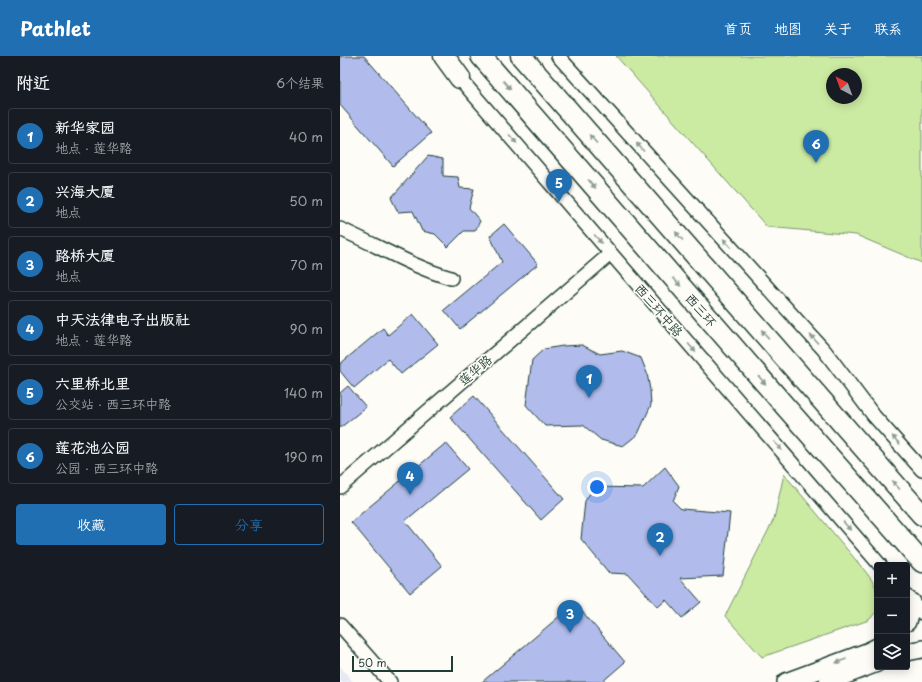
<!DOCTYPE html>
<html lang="zh">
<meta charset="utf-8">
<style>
body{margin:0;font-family:"Playpen Sans","LXGW WenKai TC",sans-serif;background:#242831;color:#f1f3f6}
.controls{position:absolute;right:12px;bottom:12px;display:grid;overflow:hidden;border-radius:4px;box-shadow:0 2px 10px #0003}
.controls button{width:36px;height:36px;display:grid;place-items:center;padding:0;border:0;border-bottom:1px solid #363941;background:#171b24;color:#f1f3f6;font:20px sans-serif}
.compass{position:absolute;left:486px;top:12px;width:36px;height:36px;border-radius:50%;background:#171b24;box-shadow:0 2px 10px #0003;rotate:319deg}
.scale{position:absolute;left:12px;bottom:10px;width:101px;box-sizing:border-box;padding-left:4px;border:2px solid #1f3d34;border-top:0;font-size:11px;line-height:14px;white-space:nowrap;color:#1f3d34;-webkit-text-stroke:3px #fdfcf7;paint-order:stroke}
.you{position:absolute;left:257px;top:431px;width:14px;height:14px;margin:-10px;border:3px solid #fff;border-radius:50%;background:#1a73e8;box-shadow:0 0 0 6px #1a73e833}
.badge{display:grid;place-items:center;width:26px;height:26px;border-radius:50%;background:#1f6fb2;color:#fff;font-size:13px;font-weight:700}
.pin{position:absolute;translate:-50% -33px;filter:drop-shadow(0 1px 2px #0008)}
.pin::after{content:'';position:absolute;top:21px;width:14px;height:12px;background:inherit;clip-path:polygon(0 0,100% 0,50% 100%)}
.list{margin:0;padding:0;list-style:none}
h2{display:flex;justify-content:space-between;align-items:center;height:52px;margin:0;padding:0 16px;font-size:17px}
h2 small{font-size:13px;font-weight:400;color:#9ea1a6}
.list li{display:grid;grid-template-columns:26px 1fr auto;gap:12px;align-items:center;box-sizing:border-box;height:56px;margin:0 8px 8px;padding:0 8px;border:1px solid #363941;border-radius:4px}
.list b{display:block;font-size:15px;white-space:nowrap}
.list p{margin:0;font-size:13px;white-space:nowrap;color:#9ea1a6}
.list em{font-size:13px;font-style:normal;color:#9ea1a6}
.actions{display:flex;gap:8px;padding:12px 16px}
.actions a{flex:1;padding:9px 0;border:1px solid #1f6fb2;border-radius:4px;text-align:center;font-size:14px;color:#1f6fb2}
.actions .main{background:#1f6fb2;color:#fff}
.icon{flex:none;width:22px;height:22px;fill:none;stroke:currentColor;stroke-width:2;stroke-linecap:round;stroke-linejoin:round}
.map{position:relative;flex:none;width:582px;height:626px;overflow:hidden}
header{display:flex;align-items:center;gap:24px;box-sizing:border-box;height:56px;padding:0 20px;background:#1f6fb2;color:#fff}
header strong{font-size:19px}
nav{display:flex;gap:22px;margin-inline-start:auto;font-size:14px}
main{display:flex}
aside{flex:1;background:#171b24}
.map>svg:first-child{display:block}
.built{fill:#e6e9f4}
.green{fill:#cceba2;stroke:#76946b;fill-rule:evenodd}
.building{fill:#b1bced;stroke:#1f3d34}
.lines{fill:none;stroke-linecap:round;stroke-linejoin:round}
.minor-casing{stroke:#1f3d34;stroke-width:16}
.major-casing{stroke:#1f3d34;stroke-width:20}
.highway-casing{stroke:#1f3d34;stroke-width:23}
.minor{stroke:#fdfcf7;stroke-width:13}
.major{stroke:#fdfcf7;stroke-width:17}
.highway{stroke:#fdfcf7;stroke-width:20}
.oneway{fill:#8e9c96}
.labels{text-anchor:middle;stroke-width:3.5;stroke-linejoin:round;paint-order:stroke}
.street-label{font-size:13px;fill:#1f3d34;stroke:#fdfcf7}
</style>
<header>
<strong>Pathlet</strong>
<nav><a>首页</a><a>地图</a><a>关于</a><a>联系</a></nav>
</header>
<main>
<aside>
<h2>附近<small>6个结果</small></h2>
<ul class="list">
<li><span class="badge">1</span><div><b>新华家园</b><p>地点 · 莲华路</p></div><em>40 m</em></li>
<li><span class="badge">2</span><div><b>兴海大厦</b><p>地点</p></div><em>50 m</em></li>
<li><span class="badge">3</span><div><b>路桥大厦</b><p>地点</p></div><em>70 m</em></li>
<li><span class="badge">4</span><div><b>中天法律电子出版社</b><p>地点 · 莲华路</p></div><em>90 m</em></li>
<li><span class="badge">5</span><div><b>六里桥北里</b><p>公交站 · 西三环中路</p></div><em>140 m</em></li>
<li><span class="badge">6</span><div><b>莲花池公园</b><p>公园 · 西三环中路</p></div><em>190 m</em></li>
</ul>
<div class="actions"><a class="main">收藏</a><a>分享</a></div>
</aside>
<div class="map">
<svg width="582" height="626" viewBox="0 0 582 626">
<rect width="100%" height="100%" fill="#fdfcf7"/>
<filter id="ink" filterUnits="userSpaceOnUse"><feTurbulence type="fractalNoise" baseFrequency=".025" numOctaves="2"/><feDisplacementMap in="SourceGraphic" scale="8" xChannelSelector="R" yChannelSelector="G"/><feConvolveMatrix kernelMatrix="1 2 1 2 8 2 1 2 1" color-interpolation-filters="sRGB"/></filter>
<g filter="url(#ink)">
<polygon class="built" points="0,610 13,626 0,626"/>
<g class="green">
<path d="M276,0H582V207L516,179L427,171ZM492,18H516V42H492Z"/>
<path d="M444,418L525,515C538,532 537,532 537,553L536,556L529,564L422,601L385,560L434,463Z"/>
</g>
<g class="building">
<polygon points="0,0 24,0 91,77 53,110 0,49"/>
<polygon points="88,100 103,103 103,120 118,121 120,132 134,133 129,152 140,165 135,175 124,175 108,191 95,178 82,175 73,155 58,156 51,142"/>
<polygon points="164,168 198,208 120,273 104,254 162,206 150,180"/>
<polygon points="73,258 98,288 61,318 48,303 14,332 0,315 0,308 43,272 48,279"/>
<polygon points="242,289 260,298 282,295 301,302 307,317 310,334 311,349 298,378 283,390 261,384 243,369 205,370 186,349 192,304 204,293 223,290"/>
<polygon points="8,330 26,351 0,372 0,337"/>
<polygon points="134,340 224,443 201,464 110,361"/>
<polygon points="106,387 128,413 65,465 102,510 70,537 11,466"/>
<polygon points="325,411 339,430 333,445 341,453 390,457 383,520 340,522 361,546 342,562 326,544 318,551 288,518 269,517 241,483 245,445 254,431 303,432"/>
<polygon points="235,547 285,606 262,626 142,626"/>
</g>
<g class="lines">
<g class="minor-casing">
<g id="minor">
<polyline points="218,0 484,294 534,360 582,414"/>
<polyline points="115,17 540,509"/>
<path d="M0,173C37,189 72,211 111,222"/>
<polyline points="0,431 270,198"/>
<polyline points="567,540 582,557"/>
<polyline points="0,569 50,626"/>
</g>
</g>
<g class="major-casing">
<g id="major">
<polyline points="567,566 572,546"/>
<polyline points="567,596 582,593"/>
<polyline points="446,626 527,596 537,591"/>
<polyline points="488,626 537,607"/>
</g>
</g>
<g class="highway-casing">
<g id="highway">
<polyline points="104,0 120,22"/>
<polyline points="141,0 444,349 582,506"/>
<polyline points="181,0 582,459"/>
</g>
</g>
<use href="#minor" class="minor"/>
<use href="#major" class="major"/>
<use href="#highway" class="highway"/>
</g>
<defs><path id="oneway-solid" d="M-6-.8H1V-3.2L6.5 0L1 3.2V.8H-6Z"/></defs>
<g class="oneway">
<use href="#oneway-solid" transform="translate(167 29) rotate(49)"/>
<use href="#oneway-solid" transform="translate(173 83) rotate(49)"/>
<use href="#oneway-solid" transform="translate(253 83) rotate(-131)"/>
<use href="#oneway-solid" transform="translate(300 91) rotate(-132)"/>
<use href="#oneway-solid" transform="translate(252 128) rotate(49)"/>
<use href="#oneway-solid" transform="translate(339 180) rotate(-131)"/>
<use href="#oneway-solid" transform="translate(258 183) rotate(50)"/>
<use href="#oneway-solid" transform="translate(387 187) rotate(-132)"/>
<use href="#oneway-solid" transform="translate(337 226) rotate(49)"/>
<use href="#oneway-solid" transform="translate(425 278) rotate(-131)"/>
<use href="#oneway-solid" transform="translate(474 283) rotate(-132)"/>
<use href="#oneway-solid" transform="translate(352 292) rotate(49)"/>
<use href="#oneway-solid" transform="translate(422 324) rotate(49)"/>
<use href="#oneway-solid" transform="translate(556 384) rotate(-133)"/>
<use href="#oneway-solid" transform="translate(438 390) rotate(49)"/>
<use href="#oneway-solid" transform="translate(556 429) rotate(-131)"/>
<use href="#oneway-solid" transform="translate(507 470) rotate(49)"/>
<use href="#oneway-solid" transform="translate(501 605) rotate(160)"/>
</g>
</g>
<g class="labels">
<g class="street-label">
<text transform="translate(319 254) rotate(49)" y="5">西三环中路</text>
<text transform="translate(361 254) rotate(49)" y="5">西三环</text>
<text transform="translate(135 314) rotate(-41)" y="5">莲华路</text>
</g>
</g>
</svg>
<div class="controls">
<button>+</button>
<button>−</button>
<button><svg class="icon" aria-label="layers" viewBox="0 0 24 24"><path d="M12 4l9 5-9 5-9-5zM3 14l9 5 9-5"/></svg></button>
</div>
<svg class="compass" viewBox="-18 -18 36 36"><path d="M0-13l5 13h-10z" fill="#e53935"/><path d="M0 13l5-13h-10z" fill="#9ea1a6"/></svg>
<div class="scale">50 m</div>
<div class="you"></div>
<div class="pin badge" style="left:249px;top:342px">1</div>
<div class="pin badge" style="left:320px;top:500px">2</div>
<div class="pin badge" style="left:230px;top:577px">3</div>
<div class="pin badge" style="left:70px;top:439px">4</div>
<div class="pin badge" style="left:219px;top:146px">5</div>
<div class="pin badge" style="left:476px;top:107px">6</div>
</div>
</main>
